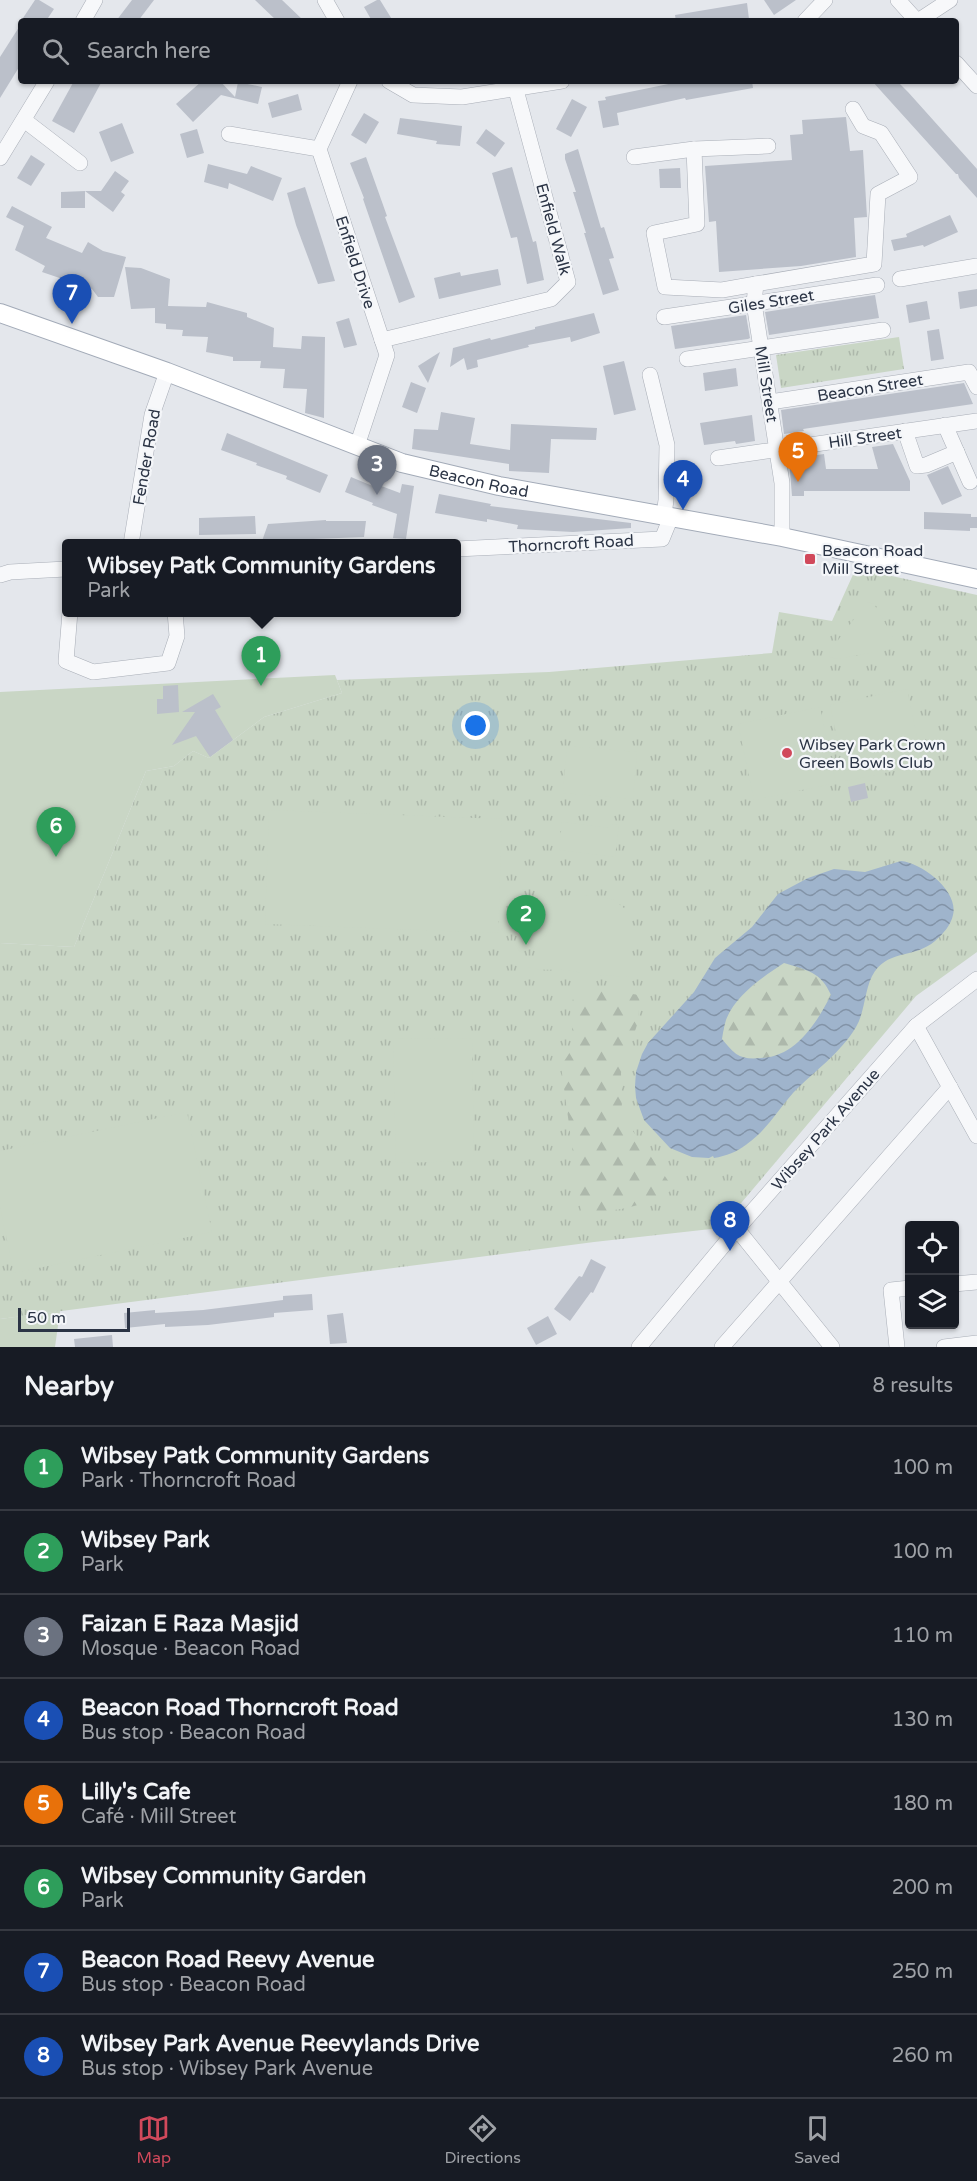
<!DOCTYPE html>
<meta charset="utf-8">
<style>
body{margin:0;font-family:"Varela Round",sans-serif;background:#242831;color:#f1f3f6}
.controls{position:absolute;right:18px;bottom:18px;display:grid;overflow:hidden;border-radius:6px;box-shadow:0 2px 4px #0004}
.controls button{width:54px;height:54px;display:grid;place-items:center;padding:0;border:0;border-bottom:2px solid #363941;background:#171b24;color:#f1f3f6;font:30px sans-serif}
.scale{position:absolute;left:18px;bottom:15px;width:112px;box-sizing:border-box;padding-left:6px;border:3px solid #2b3445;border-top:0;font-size:16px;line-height:21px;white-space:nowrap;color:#2b3445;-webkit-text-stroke:4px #f4f6f9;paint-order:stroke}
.you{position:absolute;left:476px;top:726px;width:21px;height:21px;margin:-15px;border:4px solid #fff;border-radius:50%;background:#1a73e8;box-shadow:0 0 0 9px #1a73e833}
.badge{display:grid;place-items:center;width:39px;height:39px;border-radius:50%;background:#d1495b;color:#fff;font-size:20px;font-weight:700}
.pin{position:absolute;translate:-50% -50px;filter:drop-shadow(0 2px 3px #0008)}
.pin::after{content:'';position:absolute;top:32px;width:21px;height:18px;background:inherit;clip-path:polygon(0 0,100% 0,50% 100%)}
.popup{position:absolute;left:62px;top:539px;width:399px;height:78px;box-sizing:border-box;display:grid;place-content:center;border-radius:6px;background:#171b24;filter:drop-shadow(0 2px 4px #0005);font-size:20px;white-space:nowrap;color:#9ea1a6}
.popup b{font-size:22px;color:#f1f3f6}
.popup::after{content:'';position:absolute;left:50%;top:100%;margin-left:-12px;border:12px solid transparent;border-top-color:#171b24}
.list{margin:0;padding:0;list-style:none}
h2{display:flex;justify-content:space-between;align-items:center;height:78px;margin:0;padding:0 24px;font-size:26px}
h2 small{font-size:20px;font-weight:400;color:#9ea1a6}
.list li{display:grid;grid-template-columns:39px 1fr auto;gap:18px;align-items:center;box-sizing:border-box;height:84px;padding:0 24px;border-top:2px solid #363941}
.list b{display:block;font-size:22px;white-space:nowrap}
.list p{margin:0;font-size:20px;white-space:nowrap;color:#9ea1a6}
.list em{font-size:20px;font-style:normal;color:#9ea1a6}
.icon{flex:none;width:33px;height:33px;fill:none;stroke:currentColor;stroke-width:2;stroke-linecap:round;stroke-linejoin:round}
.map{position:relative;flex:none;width:977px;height:1347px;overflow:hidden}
.search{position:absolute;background:#171b24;box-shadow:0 2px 4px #0004;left:18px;right:18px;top:18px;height:66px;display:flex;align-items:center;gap:15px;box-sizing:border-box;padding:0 21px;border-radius:6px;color:#9ea1a6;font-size:22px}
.sheet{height:750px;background:#171b24}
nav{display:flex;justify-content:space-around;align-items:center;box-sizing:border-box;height:84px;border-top:2px solid #363941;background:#171b24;font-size:16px;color:#9ea1a6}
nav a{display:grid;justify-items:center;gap:3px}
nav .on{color:#d1495b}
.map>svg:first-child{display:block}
.grass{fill:url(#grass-tufts)}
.forest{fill:url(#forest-firs)}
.garden{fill:#c9d6c5}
.water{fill:url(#water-waves);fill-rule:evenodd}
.building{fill:#bbc0ca}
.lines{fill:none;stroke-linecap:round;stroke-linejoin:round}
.minor-casing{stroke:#a9aeb7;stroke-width:16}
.major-casing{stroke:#a3abb8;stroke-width:20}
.minor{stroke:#f7f8fa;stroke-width:15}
.major{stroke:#fff;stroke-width:18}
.poi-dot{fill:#d1495b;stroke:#f4f6f9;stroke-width:2}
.labels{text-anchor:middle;stroke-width:4.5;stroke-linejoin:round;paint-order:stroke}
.street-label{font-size:16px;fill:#2b3445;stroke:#f4f6f9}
.poi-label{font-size:16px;fill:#2b3445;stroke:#f4f6f9;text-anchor:start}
</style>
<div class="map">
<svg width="977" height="1347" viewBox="0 0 977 1347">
<defs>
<pattern id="grass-tufts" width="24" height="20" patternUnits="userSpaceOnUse" patternTransform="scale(1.5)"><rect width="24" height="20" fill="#c9d6c5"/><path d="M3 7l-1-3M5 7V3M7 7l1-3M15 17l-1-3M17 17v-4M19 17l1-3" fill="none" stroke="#adb8ab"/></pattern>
<pattern id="forest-firs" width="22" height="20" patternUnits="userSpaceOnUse" patternTransform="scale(1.5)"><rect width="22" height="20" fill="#c9d6c5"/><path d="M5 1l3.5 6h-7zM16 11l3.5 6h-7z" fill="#adb8ab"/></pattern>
<pattern id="water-waves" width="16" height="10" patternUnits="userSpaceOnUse" patternTransform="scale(1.5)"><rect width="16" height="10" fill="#9fb4cc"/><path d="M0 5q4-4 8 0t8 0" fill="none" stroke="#8293a7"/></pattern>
</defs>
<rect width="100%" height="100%" fill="#e4e7ec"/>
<g class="grass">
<polygon points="899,337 904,369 781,388 776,355"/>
<polygon points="856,568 977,595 977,952 916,996 720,1228 594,1242 0,1319 0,943 74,947 146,771 174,766 193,751 209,758 264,717 342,693 337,680 549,672 772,653 779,612 832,621"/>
</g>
<g class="forest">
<path d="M784,963C808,971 820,971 832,995C817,1022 796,1057 761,1058C740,1060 735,1055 722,1039C723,1033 724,1025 726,1020C735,995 763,978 784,963Z"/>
<path d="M577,987L640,995L638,1022L621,1073L622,1110L630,1127L674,1189C644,1207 616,1212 581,1212L561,1066L574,1046L570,1008Z"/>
</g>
<g class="garden">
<polygon points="867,602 874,604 897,644 897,648 837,659 830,657 829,652"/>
<polygon points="335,675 342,693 264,717 209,758 193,751 174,766 146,771 74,947 0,943 0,692"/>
<polygon points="907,689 923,765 846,781 830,705"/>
<polygon points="820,707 836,783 754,800 738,724"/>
<polygon points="567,746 637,752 633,799 563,793"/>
<polygon points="269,810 502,819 498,933 265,924"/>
<polygon points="562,822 610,828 611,824 619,825 615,857 559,850"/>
<path d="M594,895L614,900L629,912V976C610,977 589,974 571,971C556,968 543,972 528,967L539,953L542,911C552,891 575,896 594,895Z"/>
<polygon points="472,1038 474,1161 396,1163 393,1039"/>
<polygon points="187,1112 212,1232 14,1273 0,1207 0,1151"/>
<polygon points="60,1311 55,1347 0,1347 0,1319"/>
</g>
<path class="water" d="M901,861C922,863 959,891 953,915C951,925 943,934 935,941C915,958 890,950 875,971C864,987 866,1010 856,1027C840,1054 814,1071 793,1093C778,1110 766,1131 747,1144C737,1152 726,1156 714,1158L713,1156L709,1158L692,1157L670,1148L644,1120L636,1098L635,1086L636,1072L642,1054L648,1043L694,992L715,958L752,927L778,894L808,878L834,869L865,872ZM784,963C807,970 821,972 831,995C817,1022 796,1057 761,1058C740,1060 735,1055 722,1039C723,1033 724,1026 726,1020C735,995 763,977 784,963Z"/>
<g class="building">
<polygon points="35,0 39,0 54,9 46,21 21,21"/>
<polygon points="132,0 154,0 138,21 116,21"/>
<polygon points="255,0 282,0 304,21 277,21"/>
<polygon points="377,0 380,0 393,21 372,21 364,7"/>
<polygon points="764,0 796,0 774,15"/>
<polygon points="747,3 749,19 733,21 676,21 675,15"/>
<polygon points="21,24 21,64 0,98 0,57"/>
<polygon points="74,81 102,81 74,133 52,121"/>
<polygon points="202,81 220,81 235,97 238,82 262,87 258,104 221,95 193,122 176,104"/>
<polygon points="683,81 752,81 753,88 686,100 685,98 617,113 619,125 603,128 598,101 606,100 605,97"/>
<polygon points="872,81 897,81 908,92 977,169 977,198 959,178 958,174 956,174"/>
<polygon points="298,94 302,110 272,118 268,103"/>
<polygon points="572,99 587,107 571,137 556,129"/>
<polygon points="364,113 379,122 366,144 351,135"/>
<polygon points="846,117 850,151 863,150 867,217 854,218 856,257 801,266 719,272 716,221 709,222 705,166 792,160 790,135 803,134 802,120"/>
<polygon points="400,118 462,126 460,146 436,144 437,141 397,134"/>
<polygon points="122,123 134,153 111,162 99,132"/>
<polygon points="197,129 204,153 187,158 180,134"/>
<polygon points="486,129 505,143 495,157 476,143"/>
<polygon points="578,149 601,228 604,227 614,258 609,259 619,290 603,295 584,233 586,233 573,192 576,192 565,159 565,154"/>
<polygon points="31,155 45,164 31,186 17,178"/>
<polygon points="366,157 387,216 385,217 415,297 399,303 363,199 364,198 350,163"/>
<polygon points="208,164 247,174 251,166 282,178 273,201 229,183 228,189 204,182"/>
<polygon points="512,167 533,242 536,241 544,280 527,284 517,237 511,238 492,173"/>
<polygon points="680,168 681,188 660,188 659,169"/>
<polygon points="115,171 129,181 121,192 125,195 113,212 85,191 101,191"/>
<polygon points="305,187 325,249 335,281 318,284 296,225 287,193"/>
<polygon points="85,191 85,208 61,208 61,192"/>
<polygon points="12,206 52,227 46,238 82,253 88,242 103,251 126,257 114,297 98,297 92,289 42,272 45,266 15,250 24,226 6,217"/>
<polygon points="950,215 958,232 924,247 923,245 894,251 891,240 907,237 906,234"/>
<polygon points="125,267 141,268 170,279 168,306 206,307 207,302 247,313 247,317 274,328 273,347 301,349 302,336 325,337 324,418 305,413 307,389 283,388 285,369 260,368 261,361 233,361 233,357 206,352 208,337 182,336 183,330 166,329 166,324 155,323 155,308 131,309"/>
<polygon points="498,269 501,285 439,299 434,278 460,272 461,276"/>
<polygon points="977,289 977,306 960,309 958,292"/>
<polygon points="875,295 879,318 769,335 765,312"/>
<polygon points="927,301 930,319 909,323 906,305"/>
<polygon points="594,313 600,333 571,342 570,337 528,345 529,347 477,360 478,367 467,370 464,358 450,367 453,348 490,338 491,340 535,329 535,327"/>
<polygon points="746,315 750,338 748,339 675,349 671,326"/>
<polygon points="349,318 357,345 344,348 336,322"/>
<polygon points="939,329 944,359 931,361 927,331"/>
<polygon points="440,352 428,383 418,366"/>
<polygon points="624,361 636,410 614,415 603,366"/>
<polygon points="736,368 738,386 705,391 703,373"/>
<polygon points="411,382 426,388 417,413 402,407"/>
<polygon points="964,383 973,404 803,429 804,431 784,434 781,410"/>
<polygon points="441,412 475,418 470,444 510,450 511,424 597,428 596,440 551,439 549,473 509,471 509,464 412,449 414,429 438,430"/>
<polygon points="752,415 755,441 736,444 735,441 704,445 700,423"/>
<polygon points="227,433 328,475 320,493 286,479 287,476 256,465 257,463 221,450"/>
<polygon points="893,444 910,481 910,491 804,491 804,496 792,496 789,459 824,454 826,469 878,469 872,447"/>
<polygon points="948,466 962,496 942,505 927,475"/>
<polygon points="351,477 375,487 376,484 400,493 402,484 414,486 406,539 393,538 397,514 372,505 373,503 345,492"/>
<polygon points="439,494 491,504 490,506 631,523 631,528 573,532 517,529 518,525 487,519 487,522 435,513"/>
<polygon points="924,512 971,514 971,517 977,517 977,528 970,528 970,531 924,529"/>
<polygon points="255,516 256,534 199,535 199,518"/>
<polygon points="326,520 326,521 366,521 364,537 262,541 268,524"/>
<polygon points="178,685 179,712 157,714 157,699 163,699 163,686"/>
<polygon points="213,694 221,707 215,710 233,740 210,757 196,736 172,745 195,712 182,712"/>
<polygon points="865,783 868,798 851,802 848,787"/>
<polygon points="591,1259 606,1267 593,1293 591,1292 570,1321 554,1309 579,1276 582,1277"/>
<polygon points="312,1294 313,1310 274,1313 274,1317 208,1325 165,1327 165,1324 125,1328 124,1313 155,1310 155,1313 203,1310 283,1300 283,1296"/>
<polygon points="343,1313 347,1343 330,1344 327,1315"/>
<polygon points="548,1316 557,1334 536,1345 527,1328"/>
<polygon points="112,1335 113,1347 75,1347 74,1339"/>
</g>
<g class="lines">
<g class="minor-casing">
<g id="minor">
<polyline points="325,0 337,21"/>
<polyline points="898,0 917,21"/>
<polyline points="83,21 95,0"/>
<polyline points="805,21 825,0"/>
<polyline points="918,21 950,0"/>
<polyline points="956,63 977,86"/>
<polyline points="350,81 319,149 387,355 357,446"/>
<polyline points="389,81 413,95 462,97 562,81"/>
<polyline points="24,120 80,163"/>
<polyline points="229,134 319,149"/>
<polyline points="634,157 694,149"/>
<polyline points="0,158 47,81"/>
<polyline points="900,279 977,266"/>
<polyline points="756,284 722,290 665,287 654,233 697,224 694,149 768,146"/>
<polyline points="664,317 877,285"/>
<polyline points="382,340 551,299 568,282 516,90"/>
<polyline points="687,359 883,330"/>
<polyline points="650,375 667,445 666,500 664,515"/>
<polyline points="770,402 969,372 977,387"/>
<polyline points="945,425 970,482"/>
<polyline points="905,431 917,466 926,465 957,452"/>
<polyline points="718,458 977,421"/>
<polyline points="782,537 782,483 754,303 756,284 874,264 878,194 910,177 881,133 863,126 853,109"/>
<polyline points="131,544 152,415 167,372"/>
<polyline points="456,549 662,539 671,517"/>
<polyline points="0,575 10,572 66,569"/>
<polyline points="70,612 66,661 93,672 168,663 177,636 175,612"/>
<polyline points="916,1026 977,1136"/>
<polyline points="737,1229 832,1347"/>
<polyline points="954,1284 977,1282"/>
<polyline points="639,1347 737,1229 916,1026 977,979"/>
<polyline points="722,1347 950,1087"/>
<polyline points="897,1347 891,1290 910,1288"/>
<polyline points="944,1347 977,1343"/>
</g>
</g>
<g class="major-casing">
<g id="major">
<path id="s1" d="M0,313L167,372L402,463L499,486L782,537L977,579"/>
</g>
</g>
<use href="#minor" class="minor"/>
<use href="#major" class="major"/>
</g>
<g class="poi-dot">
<rect x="804" y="553" width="12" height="12" rx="3"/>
<circle cx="787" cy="753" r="6"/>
</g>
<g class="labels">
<g class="street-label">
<text transform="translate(554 229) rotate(75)" y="6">Enfield Walk</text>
<text transform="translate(356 262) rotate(72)" y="6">Enfield Drive</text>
<text transform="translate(771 301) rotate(-9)" y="6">Giles Street</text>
<text transform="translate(767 384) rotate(81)" y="6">Mill Street</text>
<text transform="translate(870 387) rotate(-9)" y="6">Beacon Street</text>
<text transform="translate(865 437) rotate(-8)" y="6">Hill Street</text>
<text transform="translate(146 457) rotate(-80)" y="6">Fender Road</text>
<text dy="6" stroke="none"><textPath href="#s1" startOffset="508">Beacon Road</textPath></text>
<text transform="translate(571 543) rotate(-3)" y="6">Thorncroft Road</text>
<text transform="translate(825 1129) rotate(-49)" y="6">Wibsey Park Avenue</text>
</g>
<g class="poi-label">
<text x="822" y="556">Beacon Road<tspan x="822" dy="18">Mill Street</tspan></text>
<text x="799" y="750">Wibsey Park Crown<tspan x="799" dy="18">Green Bowls Club</tspan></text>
</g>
</g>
</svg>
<div class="controls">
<button><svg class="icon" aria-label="locate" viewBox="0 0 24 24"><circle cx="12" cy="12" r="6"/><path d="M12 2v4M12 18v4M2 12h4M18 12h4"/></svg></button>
<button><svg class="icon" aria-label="layers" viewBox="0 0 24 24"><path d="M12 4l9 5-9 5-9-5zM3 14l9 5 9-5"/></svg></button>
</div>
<div class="scale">50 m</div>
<div class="you"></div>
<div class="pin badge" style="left:261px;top:686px;background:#2e9e5b">1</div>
<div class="popup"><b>Wibsey Patk Community Gardens</b>Park</div>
<div class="pin badge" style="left:526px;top:945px;background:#2e9e5b">2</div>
<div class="pin badge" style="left:377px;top:495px;background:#6b7280">3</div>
<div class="pin badge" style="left:683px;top:510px;background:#1a4fb4">4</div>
<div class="pin badge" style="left:798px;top:482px;background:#e8710a">5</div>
<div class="pin badge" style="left:56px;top:857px;background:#2e9e5b">6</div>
<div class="pin badge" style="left:72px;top:324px;background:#1a4fb4">7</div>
<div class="pin badge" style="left:730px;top:1251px;background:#1a4fb4">8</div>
<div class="search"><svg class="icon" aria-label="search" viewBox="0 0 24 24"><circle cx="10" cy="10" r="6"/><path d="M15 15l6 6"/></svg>Search here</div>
</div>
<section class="sheet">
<h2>Nearby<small>8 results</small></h2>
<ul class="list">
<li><span class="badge" style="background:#2e9e5b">1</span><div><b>Wibsey Patk Community Gardens</b><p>Park · Thorncroft Road</p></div><em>100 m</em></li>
<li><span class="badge" style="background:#2e9e5b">2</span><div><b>Wibsey Park</b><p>Park</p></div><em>100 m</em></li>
<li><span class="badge" style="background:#6b7280">3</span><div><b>Faizan E Raza Masjid</b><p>Mosque · Beacon Road</p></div><em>110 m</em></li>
<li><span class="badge" style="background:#1a4fb4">4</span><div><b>Beacon Road Thorncroft Road</b><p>Bus stop · Beacon Road</p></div><em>130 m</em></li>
<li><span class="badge" style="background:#e8710a">5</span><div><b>Lilly's Cafe</b><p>Café · Mill Street</p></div><em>180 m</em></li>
<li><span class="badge" style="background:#2e9e5b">6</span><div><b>Wibsey Community Garden</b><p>Park</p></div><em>200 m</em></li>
<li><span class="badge" style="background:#1a4fb4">7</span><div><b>Beacon Road Reevy Avenue</b><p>Bus stop · Beacon Road</p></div><em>250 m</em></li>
<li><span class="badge" style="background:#1a4fb4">8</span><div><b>Wibsey Park Avenue Reevylands Drive</b><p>Bus stop · Wibsey Park Avenue</p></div><em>260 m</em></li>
</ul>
</section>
<nav>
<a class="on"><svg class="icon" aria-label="map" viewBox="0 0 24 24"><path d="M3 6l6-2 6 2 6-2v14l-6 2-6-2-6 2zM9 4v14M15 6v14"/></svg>Map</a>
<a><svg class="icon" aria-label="directions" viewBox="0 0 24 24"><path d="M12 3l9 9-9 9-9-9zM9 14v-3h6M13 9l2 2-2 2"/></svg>Directions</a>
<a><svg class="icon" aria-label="saved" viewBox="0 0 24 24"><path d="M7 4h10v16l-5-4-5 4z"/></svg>Saved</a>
</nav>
